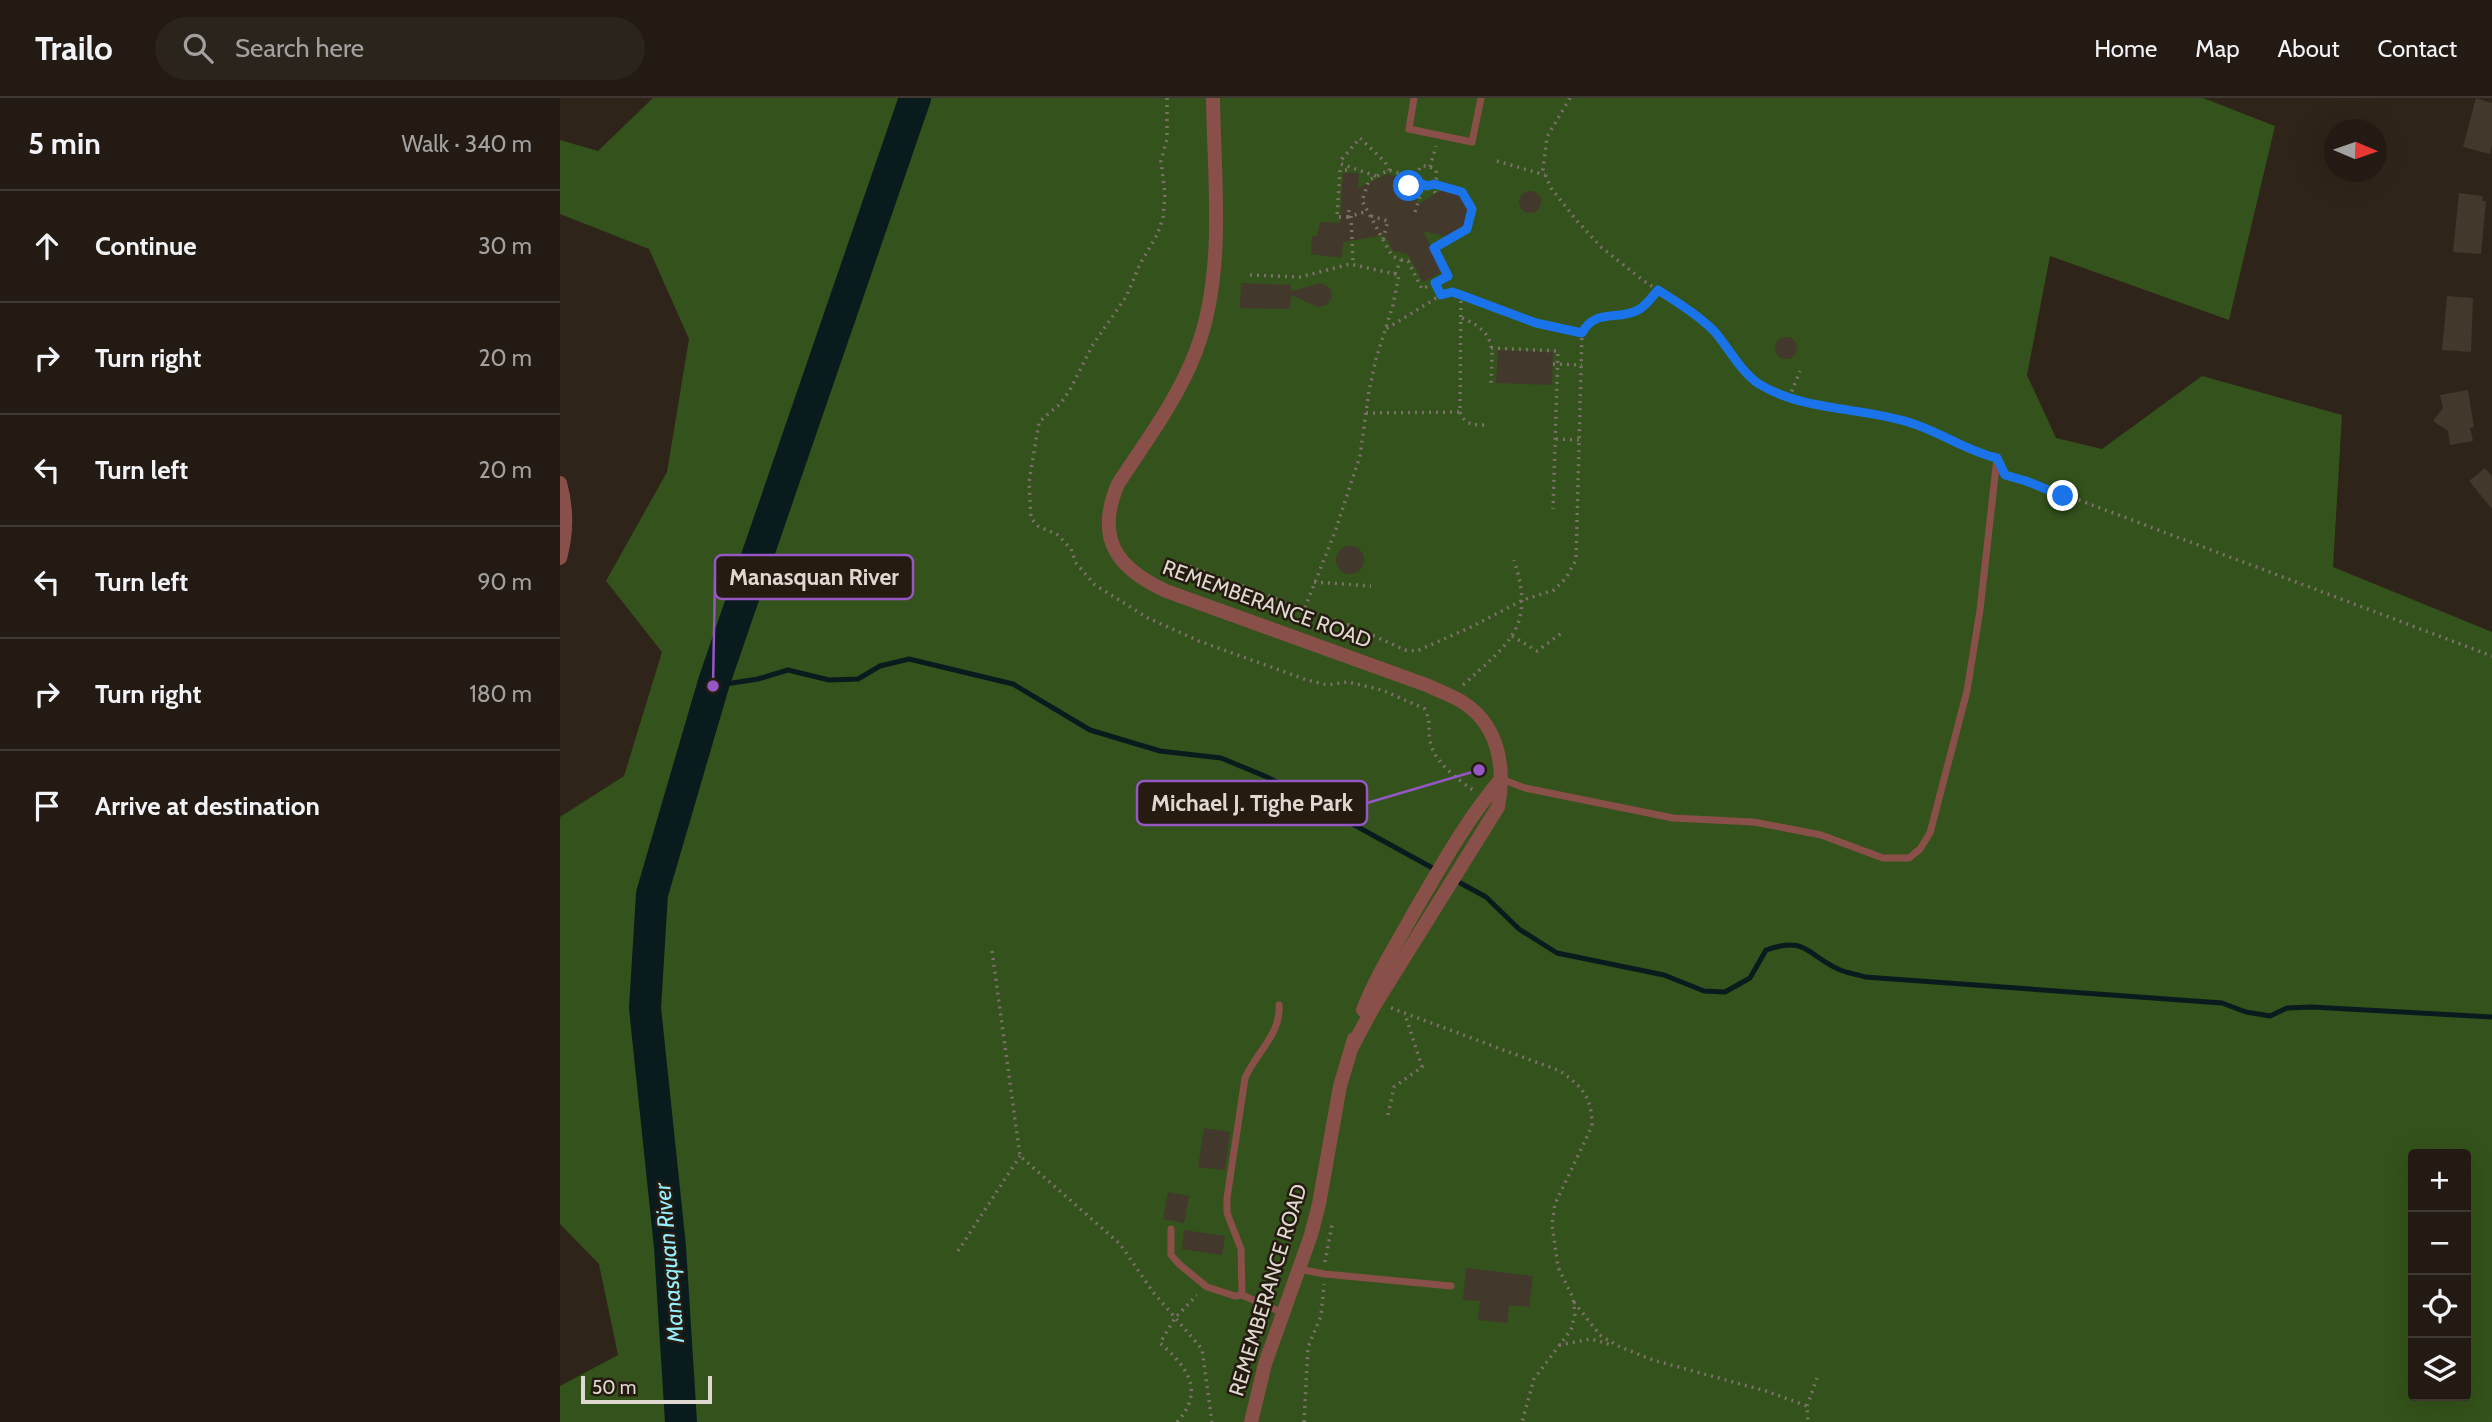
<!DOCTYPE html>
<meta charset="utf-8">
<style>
body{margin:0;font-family:Cabin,sans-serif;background:#2b241c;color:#f1f3f6}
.controls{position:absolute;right:21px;bottom:21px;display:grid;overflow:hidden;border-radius:7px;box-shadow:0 7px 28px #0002}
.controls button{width:63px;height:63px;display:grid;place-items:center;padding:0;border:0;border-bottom:2px solid #403933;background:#231b13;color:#f1f3f6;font:35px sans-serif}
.compass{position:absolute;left:1764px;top:21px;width:63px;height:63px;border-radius:50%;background:#231b13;box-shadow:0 7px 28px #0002;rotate:92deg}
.scale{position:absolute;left:21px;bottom:18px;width:131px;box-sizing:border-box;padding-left:7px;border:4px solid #dfd8d0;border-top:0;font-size:19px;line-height:24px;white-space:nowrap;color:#dfd8d0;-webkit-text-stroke:5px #251b10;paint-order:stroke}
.stop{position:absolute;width:21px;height:21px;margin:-16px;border:5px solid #1a73e8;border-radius:50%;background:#fff}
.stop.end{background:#1a73e8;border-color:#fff;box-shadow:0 2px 7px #0008}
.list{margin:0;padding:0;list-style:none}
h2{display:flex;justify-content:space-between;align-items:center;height:91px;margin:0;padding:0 28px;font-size:30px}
h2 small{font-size:23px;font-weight:400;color:#a3a1a0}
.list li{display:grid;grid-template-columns:46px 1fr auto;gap:21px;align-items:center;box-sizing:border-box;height:112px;padding:0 28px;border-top:2px solid #403933}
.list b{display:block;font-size:26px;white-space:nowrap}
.list em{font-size:23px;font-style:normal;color:#a3a1a0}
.icon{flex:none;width:38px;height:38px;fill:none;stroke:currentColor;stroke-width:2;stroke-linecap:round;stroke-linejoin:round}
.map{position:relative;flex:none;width:1932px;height:1324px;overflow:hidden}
header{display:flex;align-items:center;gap:42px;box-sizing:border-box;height:98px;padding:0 35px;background:#231b13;border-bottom:2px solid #403933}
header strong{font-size:33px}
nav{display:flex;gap:38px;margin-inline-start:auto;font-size:24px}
.search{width:490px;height:63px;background:#2b241c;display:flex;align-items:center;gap:18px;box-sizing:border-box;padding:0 24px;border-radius:38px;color:#a3a1a0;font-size:26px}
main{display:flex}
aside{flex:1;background:#231b13}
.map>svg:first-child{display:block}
.green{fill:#34521b;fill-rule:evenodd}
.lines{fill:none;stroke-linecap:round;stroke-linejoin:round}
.stream{stroke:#0a1b1e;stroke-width:5}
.river{stroke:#0a1b1e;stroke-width:32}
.building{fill:#43382c}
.path{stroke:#7b7168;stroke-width:3.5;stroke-dasharray:2 5;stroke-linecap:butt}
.service{stroke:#89504a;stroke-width:7}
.minor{stroke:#89504a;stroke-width:14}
.route{stroke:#1a73e8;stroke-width:9}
.labels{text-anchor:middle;stroke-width:5;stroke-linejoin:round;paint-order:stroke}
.street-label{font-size:21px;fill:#dfd8d0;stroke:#251b10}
.water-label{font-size:23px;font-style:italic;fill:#96eefd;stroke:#251b10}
.leader{fill:none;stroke:#9457c3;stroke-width:2.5}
.callout-dot{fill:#9457c3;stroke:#251b10;stroke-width:2.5}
.callout{fill:#251b10;stroke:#9457c3;stroke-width:2.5}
.callout-label{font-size:23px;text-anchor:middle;font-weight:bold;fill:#dfd8d0}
</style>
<header>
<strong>Trailo</strong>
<div class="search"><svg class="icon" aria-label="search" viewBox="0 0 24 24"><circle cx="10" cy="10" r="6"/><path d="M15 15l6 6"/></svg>Search here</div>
<nav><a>Home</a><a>Map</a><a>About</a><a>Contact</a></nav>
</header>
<main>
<aside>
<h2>5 min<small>Walk · 340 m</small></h2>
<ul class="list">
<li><svg class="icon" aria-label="ahead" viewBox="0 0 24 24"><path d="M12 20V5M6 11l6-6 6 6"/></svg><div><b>Continue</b></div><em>30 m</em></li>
<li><svg class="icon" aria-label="right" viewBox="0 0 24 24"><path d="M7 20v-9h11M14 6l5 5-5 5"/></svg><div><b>Turn right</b></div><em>20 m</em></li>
<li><svg class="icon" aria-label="left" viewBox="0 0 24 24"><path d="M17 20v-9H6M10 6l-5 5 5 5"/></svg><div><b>Turn left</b></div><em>20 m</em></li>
<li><svg class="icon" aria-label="left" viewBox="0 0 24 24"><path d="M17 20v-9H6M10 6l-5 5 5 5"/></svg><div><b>Turn left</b></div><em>90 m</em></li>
<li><svg class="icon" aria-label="right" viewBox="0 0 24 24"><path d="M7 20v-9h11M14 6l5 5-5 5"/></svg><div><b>Turn right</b></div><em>180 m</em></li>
<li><svg class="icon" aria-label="arrive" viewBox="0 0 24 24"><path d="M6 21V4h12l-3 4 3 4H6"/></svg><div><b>Arrive at destination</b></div></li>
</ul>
</aside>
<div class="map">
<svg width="1932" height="1324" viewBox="0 0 1932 1324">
<rect width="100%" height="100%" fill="#2f2419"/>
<path class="green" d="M93,0H1643L1715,28L1669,222L1490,158L1467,277L1496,340L1542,351L1642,278L1782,317L1773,469L1932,534V1324H0V1288L58,1257L39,1166L0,1126V719L64,678L102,554L46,483L107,374L129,241L89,151L0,116V42L38,53ZM1853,1056H1906V1298H1853Z"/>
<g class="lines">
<g class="stream">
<polyline points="153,588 198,581 228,572 269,582 298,581 320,568 349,561 453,586 530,632 600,653 661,660 707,679 878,773"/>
<path d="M893,781L926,799L959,831L997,855L1104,877L1144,893L1165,894L1190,880L1206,852C1246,838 1246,856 1278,871C1286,875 1296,876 1305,879L1662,905L1686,914L1710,918L1727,910L1752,909L1932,919"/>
</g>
<polyline class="river" points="121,1324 110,1149 85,910 92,796 154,584 355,0"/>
</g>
<g class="building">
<polygon points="1916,0 1932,5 1932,47 1930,56 1903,49"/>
<polygon points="783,75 799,75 798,90 827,76 846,81 858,106 882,92 899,97 908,112 904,129 887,139 863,133 884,173 863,184 848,156 833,153 825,137 783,144 782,160 751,156 752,138 757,138 760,124 780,125"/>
<circle cx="970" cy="104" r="11"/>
<polygon points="1899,95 1923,98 1922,103 1926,103 1921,156 1893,154"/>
<polygon points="681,185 731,187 731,193 761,185 770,190 772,199 767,207 758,209 731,197 730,211 680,210"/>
<polygon points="1887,198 1913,200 1911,254 1882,252"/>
<circle cx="1226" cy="250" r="11"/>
<polygon points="938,252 993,254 992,287 936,285"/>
<polygon points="1908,292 1914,329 1910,330 1913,343 1890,347 1888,333 1873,323 1883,310 1880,297"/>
<polygon points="1925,370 1932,378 1932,411 1909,383"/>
<circle cx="790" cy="462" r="14"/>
<polygon points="644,1030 670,1034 665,1072 638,1069"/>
<polygon points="608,1094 629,1098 624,1125 603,1121"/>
<polygon points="624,1132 665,1138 662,1157 622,1151"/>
<polygon points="906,1170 973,1178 969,1209 949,1207 947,1225 918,1222 920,1203 903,1202"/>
</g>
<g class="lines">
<g class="path">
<path d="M607,0V41L601,63L605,96L603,120L597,137L580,166L566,199L532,248L511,290L501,305L479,324L469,384L471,420L478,428L498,437L511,451L516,465L535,487L588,520L639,543L747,582L768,587L788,584L822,592L865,611C871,625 868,631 870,643C874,664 897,681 913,692"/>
<polyline points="1010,0 987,39 983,71 991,90 1017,123 1041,149 1084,183 1125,210 1154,233 1197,284 1229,301 1319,315 1353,325 1428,358"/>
<polyline points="937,63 985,77"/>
<polyline points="870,69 876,48"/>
<polyline points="816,78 781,66 782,61 800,40 825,64 829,72"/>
<polyline points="871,87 876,96"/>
<polyline points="849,88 857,84"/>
<polyline points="789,112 788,119 808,113"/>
<polyline points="855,114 863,88"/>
<polyline points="791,118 793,165"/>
<polyline points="811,118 828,123 823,141"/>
<polyline points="788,119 777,119 780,72 792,72"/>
<polyline points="841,162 848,163 862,191 888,178 874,150 907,131 912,111 902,94 874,86"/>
<polyline points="835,176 841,162 832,158 802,103 809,82 829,72 854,80 861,68 868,68 876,72 877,79 874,86 861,87 854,80"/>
<polyline points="690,177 740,179 790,166 839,177 833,207 816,261 809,293 800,358 775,434 738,527"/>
<polyline points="875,185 881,197"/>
<path d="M902,220C940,236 931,253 931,289"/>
<path d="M1022,235C1034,210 1058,223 1078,212C1086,208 1092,200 1098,192"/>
<polyline points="931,250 998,253 993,411"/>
<polyline points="993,266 1022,267"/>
<polyline points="1229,300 1240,273"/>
<path d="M900,314C905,327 913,327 926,327"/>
<polyline points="806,315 900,314 901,197"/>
<polyline points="996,341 1020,342"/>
<polyline points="1446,377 1466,382 1932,558"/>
<polyline points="623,466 797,530 845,552 857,553 911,529 963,502 994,492 1006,480 1016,462 1022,235 976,225 892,194 881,197 826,231"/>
<polyline points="754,484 811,488"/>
<polyline points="952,538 977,553 1003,534"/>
<path d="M903,587C949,545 976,529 954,462"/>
<polyline points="432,853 460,1058 560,1146 593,1194 642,1251 652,1324"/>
<path d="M831,910L1000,973C1023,989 1032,1000 1032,1028L995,1106L992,1126L998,1169L1013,1200L1015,1216L1011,1232L974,1281L962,1324"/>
<polyline points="828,1017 834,989 862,969 845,916"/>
<polyline points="398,1153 460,1058"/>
<polyline points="765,1164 772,1127"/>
<polyline points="1014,1204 1040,1237 1058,1248 1093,1262 1206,1293 1247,1308 1248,1324"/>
<polyline points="999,1247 1031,1241 1052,1247"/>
<polyline points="1247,1308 1257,1280"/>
<path d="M617,1324C646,1292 626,1268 600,1245L615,1220L637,1197"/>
<polyline points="744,1324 748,1249 761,1218 764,1186"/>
</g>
<g class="service">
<polyline points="854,0 849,31 912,44 921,0"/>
<polyline points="941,681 965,690 1113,720 1194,724 1261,737 1323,760 1349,760 1360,751 1370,735 1407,593 1420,512 1437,360"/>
<path d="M719,907C721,937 696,954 685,980L667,1100V1115L681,1151L682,1197L723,1215"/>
<polyline points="611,1131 611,1157 619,1166 647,1189 675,1198 682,1197"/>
<polyline points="738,1171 765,1176 891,1188"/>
</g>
<g class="minor">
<path d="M653,0C654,83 666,175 636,253C618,301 586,343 558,386C535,440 556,470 606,493L869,588C879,593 890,597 899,602C938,624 946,668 938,709L814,908L792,949"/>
<path d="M0,385C7,410 7,435 0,460"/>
<path d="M803,912C816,878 836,847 853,816C880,770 906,722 941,681"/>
<polyline points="691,1324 705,1266 751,1137 759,1106 780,988 794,941"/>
</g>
</g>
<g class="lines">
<path class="route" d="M849,88L857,84L867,88L874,86L902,94L912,111L907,131L874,150L888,178L875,185L881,197L892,194L901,197L976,225L1022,235C1035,210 1058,223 1078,212C1086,208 1092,199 1098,192C1117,204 1138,217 1154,233C1169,250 1180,273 1199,286C1243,313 1300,309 1348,324C1379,333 1406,353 1437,360L1445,377L1466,383L1503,398"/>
</g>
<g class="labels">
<g class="street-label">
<text transform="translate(707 506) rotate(20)" y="7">REMEMBERANCE ROAD</text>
<text transform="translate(708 1192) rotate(-73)" y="7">REMEMBERANCE ROAD</text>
</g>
<g class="water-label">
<text transform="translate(109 1165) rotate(-95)" y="8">Manasquan River</text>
</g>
</g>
<path class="leader" d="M153 588L155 479M919 672L807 705"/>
<g class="callout-dot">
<circle cx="153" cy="588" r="7"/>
<circle cx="919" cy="672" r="7"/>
</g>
<g class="callout">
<rect x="155" y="457" width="198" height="44" rx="7"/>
<rect x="577" y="683" width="230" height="44" rx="7"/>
</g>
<g class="callout-label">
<text x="254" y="487">Manasquan River</text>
<text x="692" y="713">Michael J. Tighe Park</text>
</g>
</svg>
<div class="controls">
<button>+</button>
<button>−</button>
<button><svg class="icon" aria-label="locate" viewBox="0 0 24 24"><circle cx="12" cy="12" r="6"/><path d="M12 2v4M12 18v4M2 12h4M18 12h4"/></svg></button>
<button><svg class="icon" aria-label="layers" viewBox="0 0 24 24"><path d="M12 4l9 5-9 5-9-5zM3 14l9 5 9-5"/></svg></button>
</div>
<svg class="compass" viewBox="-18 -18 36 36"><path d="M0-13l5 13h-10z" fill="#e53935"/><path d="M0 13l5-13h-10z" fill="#a3a1a0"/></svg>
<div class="scale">50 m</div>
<div class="stop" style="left:849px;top:88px"></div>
<div class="stop end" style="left:1503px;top:398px"></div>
</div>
</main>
